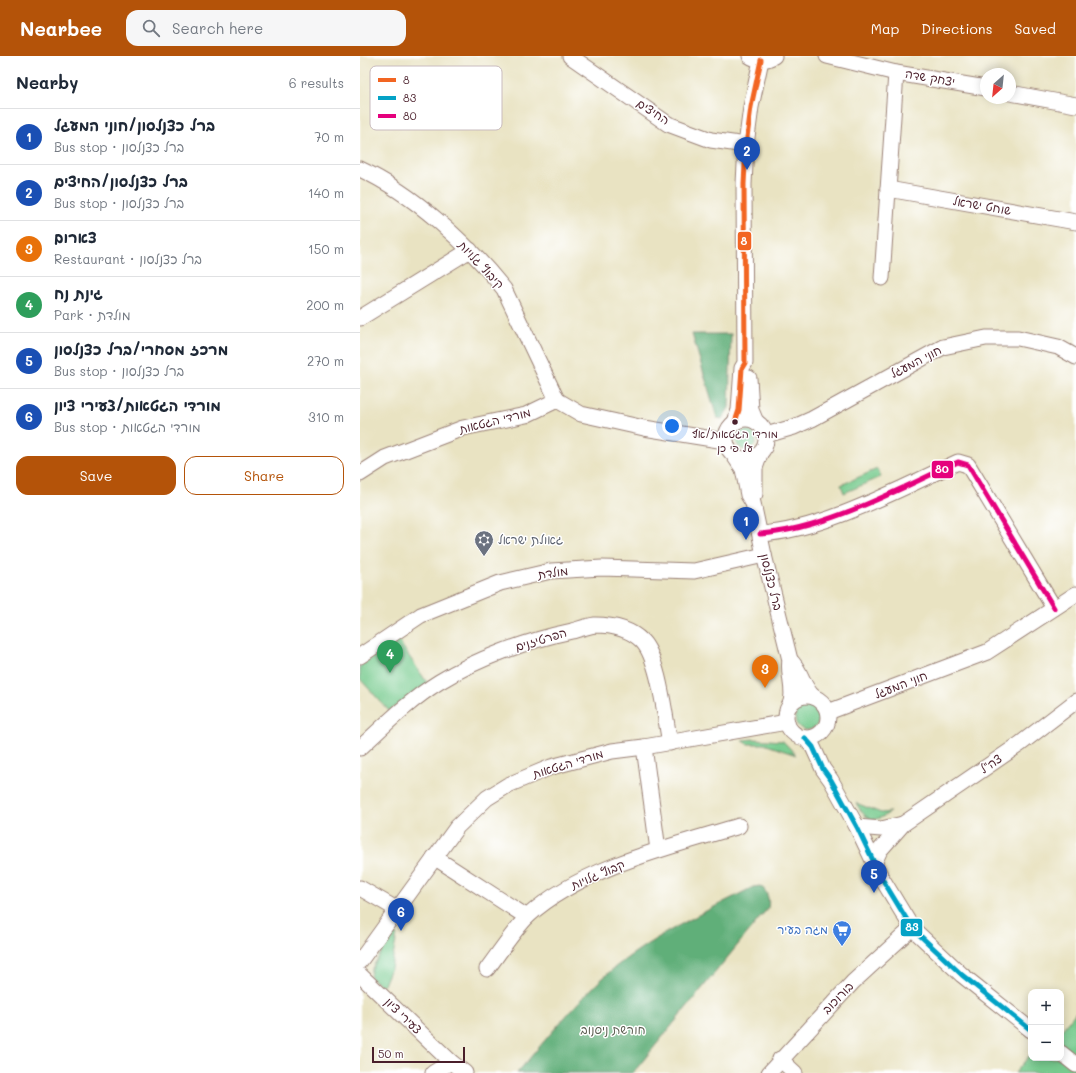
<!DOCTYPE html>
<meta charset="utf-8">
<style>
body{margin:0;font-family:Mali,"Playpen Sans Hebrew",sans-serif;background:#f6f6f7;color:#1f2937}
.controls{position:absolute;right:12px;bottom:12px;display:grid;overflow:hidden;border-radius:8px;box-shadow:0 2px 10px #0003}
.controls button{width:36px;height:36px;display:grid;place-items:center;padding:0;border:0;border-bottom:1px solid #e0e1e3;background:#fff;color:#1f2937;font:20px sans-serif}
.compass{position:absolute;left:620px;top:12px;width:36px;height:36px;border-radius:50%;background:#fff;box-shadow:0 2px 10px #0003;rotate:207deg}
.scale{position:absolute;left:12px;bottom:10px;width:93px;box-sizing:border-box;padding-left:4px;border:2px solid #4a1f2b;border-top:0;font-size:11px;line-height:14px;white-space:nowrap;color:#4a1f2b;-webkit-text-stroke:3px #fff;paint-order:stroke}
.you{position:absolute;left:312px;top:370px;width:14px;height:14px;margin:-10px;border:3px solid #fff;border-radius:50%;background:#1a73e8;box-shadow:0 0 0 6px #1a73e833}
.badge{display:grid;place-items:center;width:26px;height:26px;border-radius:50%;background:#b45309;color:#fff;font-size:13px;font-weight:700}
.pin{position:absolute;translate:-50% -33px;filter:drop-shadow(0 1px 2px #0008)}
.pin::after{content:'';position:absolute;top:21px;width:14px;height:12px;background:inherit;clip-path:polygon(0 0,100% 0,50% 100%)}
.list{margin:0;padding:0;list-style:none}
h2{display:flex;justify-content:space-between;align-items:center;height:52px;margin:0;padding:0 16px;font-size:17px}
h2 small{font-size:13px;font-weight:400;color:#747a83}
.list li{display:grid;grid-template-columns:26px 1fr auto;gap:12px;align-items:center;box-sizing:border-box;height:56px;padding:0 16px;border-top:1px solid #e0e1e3}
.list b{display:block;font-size:15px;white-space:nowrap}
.list p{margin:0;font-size:13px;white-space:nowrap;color:#747a83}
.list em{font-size:13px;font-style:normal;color:#747a83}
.actions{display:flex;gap:8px;padding:12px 16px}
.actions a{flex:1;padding:9px 0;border:1px solid #b45309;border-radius:12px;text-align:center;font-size:14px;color:#b45309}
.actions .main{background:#b45309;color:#fff}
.icon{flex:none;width:22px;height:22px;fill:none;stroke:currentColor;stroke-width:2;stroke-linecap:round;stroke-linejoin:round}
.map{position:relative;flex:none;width:716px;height:1017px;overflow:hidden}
header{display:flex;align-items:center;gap:24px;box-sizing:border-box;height:56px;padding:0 20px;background:#b45309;color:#fff}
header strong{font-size:19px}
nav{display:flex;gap:22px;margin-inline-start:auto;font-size:14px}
.search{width:280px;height:36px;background:#f6f6f7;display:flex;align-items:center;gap:10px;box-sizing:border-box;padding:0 14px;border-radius:12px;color:#747a83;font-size:15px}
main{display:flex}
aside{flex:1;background:#fff}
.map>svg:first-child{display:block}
.green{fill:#77cb8e;stroke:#60755c}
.forest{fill:#61af79;stroke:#566752}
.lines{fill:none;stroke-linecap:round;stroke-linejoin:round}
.minor-casing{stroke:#9a8176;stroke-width:17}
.minor{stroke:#fff;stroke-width:15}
.bus-1-casing{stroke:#fff;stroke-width:8}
.bus-2-casing{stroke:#fff;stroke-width:8}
.bus-3-casing{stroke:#fff;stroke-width:8}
.bus-1{stroke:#f26522;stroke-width:5}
.bus-2{stroke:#04a2c6;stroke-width:5}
.bus-3{stroke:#e5007d;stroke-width:5}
.bus-dot{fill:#4a1f2b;stroke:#fff;stroke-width:1.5}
.labels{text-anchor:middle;stroke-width:3;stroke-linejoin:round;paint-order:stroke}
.bus-label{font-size:11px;fill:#4a1f2b;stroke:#fff}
.street-label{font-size:12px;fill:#4a1f2b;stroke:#fff}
.worship-label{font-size:12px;fill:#5b616d;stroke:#fff;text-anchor:start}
.shop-label{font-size:12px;fill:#366cbe;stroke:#fff;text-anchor:end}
.park-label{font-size:12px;fill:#5a5b4e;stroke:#fff}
.key{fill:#fff;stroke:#c9bcbf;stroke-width:1}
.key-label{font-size:11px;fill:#4a1f2b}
.line-badge{stroke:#fff;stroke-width:1.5}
.badge-label{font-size:11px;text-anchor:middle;font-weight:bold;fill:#fff}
</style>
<header>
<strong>Nearbee</strong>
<div class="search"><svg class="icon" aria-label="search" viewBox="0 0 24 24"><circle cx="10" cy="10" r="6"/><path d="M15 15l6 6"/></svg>Search here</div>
<nav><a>Map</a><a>Directions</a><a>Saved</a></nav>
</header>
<main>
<aside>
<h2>Nearby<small>6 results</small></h2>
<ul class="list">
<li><span class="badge" style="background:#1a4fb4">1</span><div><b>ברל כצנלסון/חוני המעגל</b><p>Bus stop · ברל כצנלסון</p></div><em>70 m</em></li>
<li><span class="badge" style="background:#1a4fb4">2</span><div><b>ברל כצנלסון/החיצים</b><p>Bus stop · ברל כצנלסון</p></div><em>140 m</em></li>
<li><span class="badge" style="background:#e8710a">3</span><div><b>צארום</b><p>Restaurant · ברל כצנלסון</p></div><em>150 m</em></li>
<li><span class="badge" style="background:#2e9e5b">4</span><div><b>גינת נח</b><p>Park · מולדת</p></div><em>200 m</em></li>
<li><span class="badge" style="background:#1a4fb4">5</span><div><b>מרכז מסחרי/ברל כצנלסון</b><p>Bus stop · ברל כצנלסון</p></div><em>270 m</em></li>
<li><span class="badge" style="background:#1a4fb4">6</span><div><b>מורדי הגטאות/צעירי ציון</b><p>Bus stop · מורדי הגטאות</p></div><em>310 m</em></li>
</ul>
<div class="actions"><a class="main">Save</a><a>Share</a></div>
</aside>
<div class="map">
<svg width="716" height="1017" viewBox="0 0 716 1017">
<rect width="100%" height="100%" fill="#fff"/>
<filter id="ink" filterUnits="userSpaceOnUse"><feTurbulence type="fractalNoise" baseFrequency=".025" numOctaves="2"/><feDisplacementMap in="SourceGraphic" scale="8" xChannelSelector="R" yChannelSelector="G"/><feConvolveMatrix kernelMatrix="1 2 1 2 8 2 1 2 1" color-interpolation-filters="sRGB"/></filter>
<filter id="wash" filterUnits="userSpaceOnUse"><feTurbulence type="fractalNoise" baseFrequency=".012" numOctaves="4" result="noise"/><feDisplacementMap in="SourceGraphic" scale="16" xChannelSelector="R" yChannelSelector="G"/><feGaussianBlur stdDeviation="0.9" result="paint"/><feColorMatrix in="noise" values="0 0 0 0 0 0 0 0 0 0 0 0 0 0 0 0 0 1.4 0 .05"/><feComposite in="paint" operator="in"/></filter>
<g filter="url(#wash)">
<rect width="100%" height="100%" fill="#e9e3c2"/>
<g class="green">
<circle cx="386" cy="384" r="10"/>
<polygon points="517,413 521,421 484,437 481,429"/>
<polygon points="38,584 68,628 29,655 0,623 0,610"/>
<circle cx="447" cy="662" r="12"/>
<polygon points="394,683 423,685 436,699 404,688 388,688 382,684"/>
<path d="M496,747L521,757L530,756C514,768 506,765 496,747Z"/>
<polygon points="32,878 37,879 31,912 24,929 22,930 14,925 10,920 11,914"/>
<polygon points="716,956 716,1017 655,1017 670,999 671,1002 678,1004 679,1002 701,1002 701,975"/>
</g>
<g class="forest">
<polygon points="332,278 371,278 369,352 362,363 357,362"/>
<path d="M400,830C407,834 410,844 408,852L273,1017H157C188,981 218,943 254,912C296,878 345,856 393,831Z"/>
</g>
</g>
<g filter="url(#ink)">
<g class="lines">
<g class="minor-casing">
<g id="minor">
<polyline points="210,0 308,68 351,84 386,89"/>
<path d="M390,0C397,5 406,5 414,0"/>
<polyline points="467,0 536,17 626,32"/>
<polyline points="650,37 716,49"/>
<path d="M0,113C54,138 107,187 144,233L197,344"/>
<polyline points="528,133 716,166"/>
<polyline points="522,222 536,17"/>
<polyline points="0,262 110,194"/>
<polyline points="389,322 391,354 396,366"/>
<polyline points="197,344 221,358 284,372 365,385"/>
<circle cx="386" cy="383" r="20"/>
<polyline points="375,366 379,354 382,312 385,307 384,128 386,89 391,51 401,4"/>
<polyline points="406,379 434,371 452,363 583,291 626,282 658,282 698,291 716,301"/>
<path d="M375,401L383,413L388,439L393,447L404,499L430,604C427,619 436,635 430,649"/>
<polyline points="0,418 25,402 103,372 166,359 197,344"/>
<polyline points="395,438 395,412 400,398"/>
<path d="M400,478C464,474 539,433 598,406L608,409L694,552"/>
<polyline points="0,600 61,559 140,527 191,515 242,512 334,515 404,499"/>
<path d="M430,604C442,614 442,632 454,641"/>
<circle cx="447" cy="661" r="21"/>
<polyline points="468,656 627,596 716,538"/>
<polyline points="445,682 453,691 463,713 471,724 497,771 521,821 552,872 602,919 671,974"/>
<polyline points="284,691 298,794"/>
<path d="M0,692C25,669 50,644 79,626C116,603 169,584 212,575C219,573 228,570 235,569C253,569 270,573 282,585C299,602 305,662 310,687"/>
<polyline points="497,771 521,773 543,768"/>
<polyline points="74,801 167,861"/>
<polyline points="514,807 520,794 543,768 660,688 716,645"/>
<polyline points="0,832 38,854"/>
<polyline points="0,905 97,771 127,742 148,729 191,711 252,695 284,691 427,666"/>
<path d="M127,913C140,896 153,875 168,860C220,812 312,790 379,770"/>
<polyline points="0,919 91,1006 105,1017"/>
<polyline points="701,997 716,1009"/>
<polyline points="420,1003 435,1017"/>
<polyline points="73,1017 91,1006"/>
<polyline points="409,1017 493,926 552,872"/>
</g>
</g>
<use href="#minor" class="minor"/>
<g class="bus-1-casing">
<polyline id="bus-1" points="375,366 379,354 382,312 385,307 384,128 386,89 391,51 401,4"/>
</g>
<g class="bus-2-casing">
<polyline id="bus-2" points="445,682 453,691 463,713 471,724 497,771 521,821 552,872 602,919 671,974"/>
</g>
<g class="bus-3-casing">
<path id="bus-3" d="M400,478C464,474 539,433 598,406L608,409L694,552"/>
</g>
<use href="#bus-1" class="bus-1"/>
<use href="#bus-2" class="bus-2"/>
<use href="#bus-3" class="bus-3"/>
</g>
</g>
<defs>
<g id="synagogue-pin" transform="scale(1)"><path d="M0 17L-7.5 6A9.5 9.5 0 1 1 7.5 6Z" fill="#6b7280" stroke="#fff"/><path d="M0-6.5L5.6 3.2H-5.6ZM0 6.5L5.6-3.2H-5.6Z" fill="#fff"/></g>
<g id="supermarket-pin" transform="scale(1)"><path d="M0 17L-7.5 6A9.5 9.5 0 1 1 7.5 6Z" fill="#3f7fe0" stroke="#fff"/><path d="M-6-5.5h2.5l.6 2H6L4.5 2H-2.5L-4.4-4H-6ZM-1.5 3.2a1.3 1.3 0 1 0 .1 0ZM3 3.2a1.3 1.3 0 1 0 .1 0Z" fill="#fff"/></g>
</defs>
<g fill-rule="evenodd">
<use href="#synagogue-pin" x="124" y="484"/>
<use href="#supermarket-pin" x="482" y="874"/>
</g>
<circle class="bus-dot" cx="375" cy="366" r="3.5"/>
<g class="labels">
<g class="bus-label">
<text x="375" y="382">מורדי הגטאות/אף<tspan x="375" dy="14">על פי כן</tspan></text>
</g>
<g class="street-label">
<text transform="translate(570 22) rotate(10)" y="4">יצחק שדה</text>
<text transform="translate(293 56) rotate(33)" y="4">החיצים</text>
<text transform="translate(622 150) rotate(10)" y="4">שוחט ישראל</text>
<text transform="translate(121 209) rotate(47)" y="4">קיבוץ גלויות</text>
<text transform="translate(556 306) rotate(-27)" y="4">חוני המעגל</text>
<text transform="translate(135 365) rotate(-14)" y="4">מורדי הגטאות</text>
<text transform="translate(193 517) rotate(-8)" y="4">מולדת</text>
<text transform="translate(411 526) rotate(76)" y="4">ברל כצנלסון</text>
<text transform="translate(181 584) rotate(-17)" y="4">הפרטיזנים</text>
<text transform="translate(541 629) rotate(-21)" y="4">חוני המעגל</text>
<text transform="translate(208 708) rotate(-17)" y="4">מורדי הגטאות</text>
<text transform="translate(631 708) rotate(-34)" y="4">צה"ל</text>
<text transform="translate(238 819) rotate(-23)" y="4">קבוץ גלויות</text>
<text transform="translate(478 942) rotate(-46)" y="4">בורוכוב</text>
<text transform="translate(43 960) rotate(44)" y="4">צעירי ציון</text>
</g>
<g class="worship-label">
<text x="138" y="488">גאולת ישראל</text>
</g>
<g class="shop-label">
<text x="468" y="878">מגה בעיר</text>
</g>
<g class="park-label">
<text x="253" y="978">חורשת ניסנוב</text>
</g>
</g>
<rect x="10" y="10" width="132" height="64" rx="6" class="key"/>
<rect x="18" y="22" width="18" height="4" fill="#f26522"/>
<rect x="18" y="40" width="18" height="4" fill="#04a2c6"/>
<rect x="18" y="58" width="18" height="4" fill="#e5007d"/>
<g class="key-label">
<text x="43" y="28">8</text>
<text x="43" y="46">83</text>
<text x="43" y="64">80</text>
</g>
<g class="line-badge">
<rect x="377" y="175" width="15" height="20" rx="4" fill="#f26522"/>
<rect x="571" y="404" width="23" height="19" rx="4" fill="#e5007d"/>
<rect x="540" y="862" width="23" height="19" rx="4" fill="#04a2c6"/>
</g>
<g class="badge-label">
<text x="384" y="189">8</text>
<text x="582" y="417">80</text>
<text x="552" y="875">83</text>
</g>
</svg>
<div class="controls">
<button>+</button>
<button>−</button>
</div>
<svg class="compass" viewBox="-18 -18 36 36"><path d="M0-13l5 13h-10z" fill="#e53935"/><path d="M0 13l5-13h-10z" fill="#747a83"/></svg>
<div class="scale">50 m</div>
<div class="you"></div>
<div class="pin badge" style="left:386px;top:484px;background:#1a4fb4">1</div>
<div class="pin badge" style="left:387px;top:114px;background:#1a4fb4">2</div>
<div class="pin badge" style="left:405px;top:632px;background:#e8710a">3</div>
<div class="pin badge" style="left:30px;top:617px;background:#2e9e5b">4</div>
<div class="pin badge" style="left:514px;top:837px;background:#1a4fb4">5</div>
<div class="pin badge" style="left:41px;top:875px;background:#1a4fb4">6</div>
</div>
</main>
